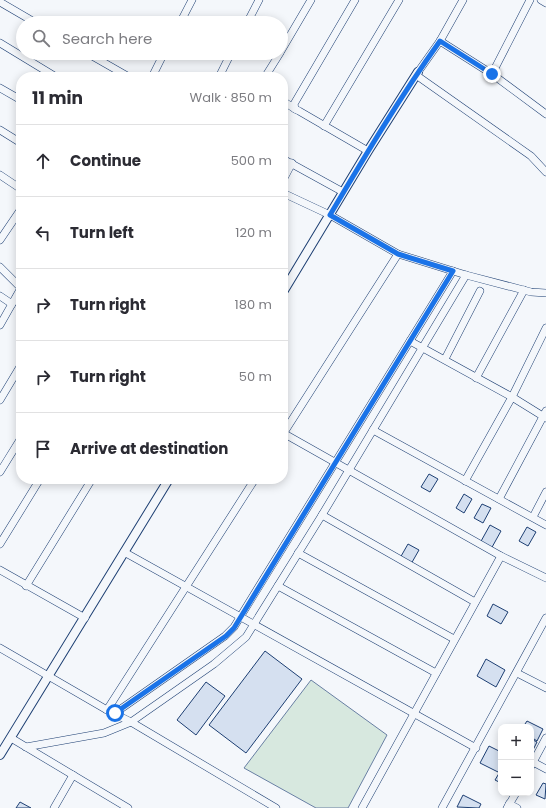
<!DOCTYPE html>
<meta charset="utf-8">
<style>
body{margin:0;font-family:Poppins,sans-serif;background:#f2f2f3;color:#2b2b33}
.controls{position:absolute;right:12px;bottom:12px;display:grid;overflow:hidden;border-radius:8px;box-shadow:0 2px 10px #0003}
.controls button{width:36px;height:36px;display:grid;place-items:center;padding:0;border:0;border-bottom:1px solid #e1e1e2;background:#fff;color:#2b2b33;font:20px sans-serif}
.stop{position:absolute;width:12px;height:12px;margin:-9px;border:3px solid #1a73e8;border-radius:50%;background:#fff}
.stop.end{background:#1a73e8;border-color:#fff;box-shadow:0 1px 4px #0008}
.list{margin:0;padding:0;list-style:none}
h2{display:flex;justify-content:space-between;align-items:center;height:52px;margin:0;padding:0 16px;font-size:17px}
h2 small{font-size:13px;font-weight:400;color:#7c7c81}
.list li{display:grid;grid-template-columns:26px 1fr auto;gap:12px;align-items:center;box-sizing:border-box;height:72px;padding:0 16px;border-top:1px solid #e1e1e2}
.list b{display:block;font-size:15px;white-space:nowrap}
.list em{font-size:13px;font-style:normal;color:#7c7c81}
.icon{flex:none;width:22px;height:22px;fill:none;stroke:currentColor;stroke-width:2;stroke-linecap:round;stroke-linejoin:round}
.map{position:relative;flex:none;width:546px;height:808px;overflow:hidden}
.search{position:absolute;background:#fff;box-shadow:0 2px 10px #0003;left:16px;top:16px;width:272px;height:44px;display:flex;align-items:center;gap:10px;box-sizing:border-box;padding:0 14px;border-radius:22px;color:#7c7c81;font-size:15px}
.panel{position:absolute;background:#fff;box-shadow:0 2px 10px #0003;left:16px;top:72px;width:272px;height:412px;border-radius:16px}
.map>svg:first-child{display:block}
.green{fill:#d7e8df;stroke:#687fa3}
.building{fill:#d5e0f0;stroke:#1d3f73}
.lines{fill:none;stroke-linecap:round;stroke-linejoin:round}
.minor-casing{stroke:#1d3f73;stroke-width:8}
.tertiary-casing{stroke:#1d3f73;stroke-width:10}
.minor{stroke:#f4f7fb;stroke-width:7}
.tertiary{stroke:#f4f7fb;stroke-width:8}
.route{stroke:#1a73e8;stroke-width:5}
</style>
<div class="map">
<svg width="546" height="808" viewBox="0 0 546 808">
<rect width="100%" height="100%" fill="#f4f7fb"/>
<polygon class="green" points="311,680 387,735 348,808 316,808 244,768"/>
<g class="building">
<polygon points="429,474 438,479 430,492 421,487"/>
<polygon points="464,494 472,499 464,513 456,508"/>
<polygon points="482,504 491,508 483,523 474,518"/>
<polygon points="490,525 501,531 491,549 480,543"/>
<polygon points="527,527 536,532 528,546 519,541"/>
<polygon points="408,544 419,550 411,564 400,558"/>
<polygon points="493,604 508,612 501,624 487,616"/>
<polygon points="265,651 302,679 246,753 209,725"/>
<polygon points="486,659 505,670 496,687 477,676"/>
<polygon points="206,682 225,696 196,735 177,720"/>
<polygon points="527,721 543,729 537,741 531,737 531,727 523,727"/>
<polygon points="531,739 537,742 531,754"/>
<polygon points="489,746 501,752 501,765 498,772 480,763"/>
<polygon points="501,770 501,783 495,780"/>
<polygon points="543,783 546,784 545,799 536,795"/>
<polygon points="463,795 481,804 479,808 457,807"/>
<polygon points="20,802 31,808 16,808"/>
</g>
<g class="lines">
<g class="minor-casing">
<g id="minor">
<polyline points="355,0 294,104 295,109 299,111 368,151"/>
<polyline points="541,0 546,3"/>
<polyline points="0,2 36,23"/>
<polyline points="180,23 192,0"/>
<polyline points="247,23 259,0"/>
<polyline points="440,41 492,74 546,114"/>
<polyline points="0,43 56,77"/>
<polyline points="281,51 311,0"/>
<polyline points="87,53 129,77"/>
<polyline points="418,72 440,41 463,0"/>
<polyline points="492,74 530,0"/>
<polyline points="416,75 531,156 546,172"/>
<polyline points="152,77 164,53"/>
<polyline points="219,77 231,53"/>
<polyline points="265,77 280,53"/>
<polyline points="0,88 21,100"/>
<polyline points="283,101 295,109"/>
<polyline points="324,126 399,0"/>
<polyline points="0,130 21,143"/>
<polyline points="283,159 343,192"/>
<polyline points="0,175 21,189"/>
<polyline points="283,180 292,163"/>
<polyline points="283,193 330,215 398,254 283,434"/>
<polyline points="0,240 21,209"/>
<polyline points="398,254 466,275 531,292 546,293"/>
<polyline points="0,267 21,288"/>
<polyline points="0,296 12,304"/>
<polyline points="0,325 21,288"/>
<polyline points="410,341 512,397 546,418"/>
<polyline points="445,359 480,291"/>
<polyline points="476,378 524,290"/>
<polyline points="0,400 21,365"/>
<polyline points="373,430 546,525"/>
<polyline points="283,433 501,556 546,578"/>
<polyline points="0,472 21,438"/>
<polyline points="465,481 512,397 546,328"/>
<polyline points="499,499 546,411"/>
<polyline points="322,515 475,602"/>
<polyline points="533,517 546,492"/>
<polyline points="0,544 40,479"/>
<polyline points="124,552 476,748"/>
<polyline points="298,553 454,639"/>
<polyline points="0,570 85,618"/>
<polyline points="26,586 92,479"/>
<polyline points="278,586 436,673"/>
<polyline points="0,648 107,710 131,722 276,808"/>
<polyline points="517,673 546,688"/>
<polyline points="107,710 255,479"/>
<polyline points="115,713 225,636 234,627 453,271"/>
<polyline points="11,738 128,808"/>
<polyline points="26,747 104,733 131,722 214,664 246,637 322,515 466,275"/>
<polyline points="533,762 546,769"/>
<polyline points="531,766 546,738"/>
<polyline points="509,804 517,808"/>
<polyline points="54,808 73,775"/>
<polyline points="362,808 501,556"/>
<polyline points="442,808 546,618"/>
<polyline points="507,808 516,793"/>
</g>
</g>
<g class="tertiary-casing">
<g id="tertiary">
<polyline points="283,292 368,151 418,72"/>
<polyline points="0,755 169,479"/>
</g>
</g>
<use href="#minor" class="minor"/>
<use href="#tertiary" class="tertiary"/>
</g>
<g class="lines">
<path class="route" d="M115,713L226,636L234,628L453,271L398,254L330,215C365,156 400,97 440,41L492,74"/>
</g>
</svg>
<div class="controls">
<button>+</button>
<button>−</button>
</div>
<div class="stop" style="left:115px;top:713px"></div>
<div class="stop end" style="left:492px;top:74px"></div>
<div class="search"><svg class="icon" aria-label="search" viewBox="0 0 24 24"><circle cx="10" cy="10" r="6"/><path d="M15 15l6 6"/></svg>Search here</div>
<section class="panel">
<h2>11 min<small>Walk · 850 m</small></h2>
<ul class="list">
<li><svg class="icon" aria-label="ahead" viewBox="0 0 24 24"><path d="M12 20V5M6 11l6-6 6 6"/></svg><div><b>Continue</b></div><em>500 m</em></li>
<li><svg class="icon" aria-label="left" viewBox="0 0 24 24"><path d="M17 20v-9H6M10 6l-5 5 5 5"/></svg><div><b>Turn left</b></div><em>120 m</em></li>
<li><svg class="icon" aria-label="right" viewBox="0 0 24 24"><path d="M7 20v-9h11M14 6l5 5-5 5"/></svg><div><b>Turn right</b></div><em>180 m</em></li>
<li><svg class="icon" aria-label="right" viewBox="0 0 24 24"><path d="M7 20v-9h11M14 6l5 5-5 5"/></svg><div><b>Turn right</b></div><em>50 m</em></li>
<li><svg class="icon" aria-label="arrive" viewBox="0 0 24 24"><path d="M6 21V4h12l-3 4 3 4H6"/></svg><div><b>Arrive at destination</b></div></li>
</ul>
</section>
</div>
